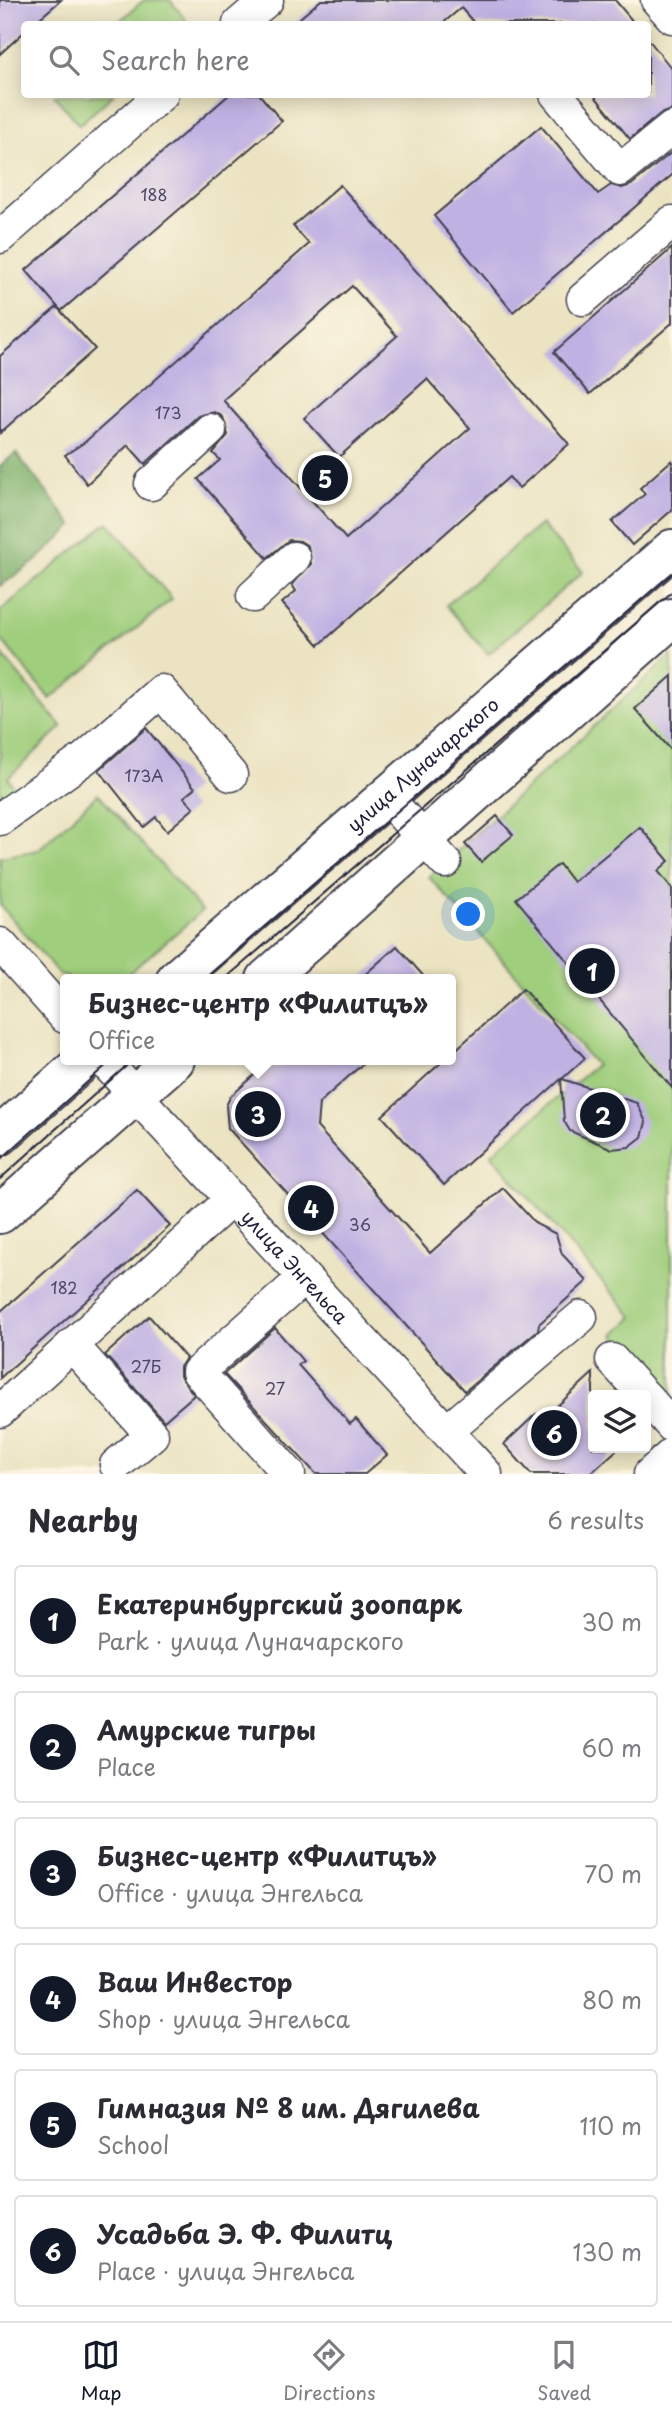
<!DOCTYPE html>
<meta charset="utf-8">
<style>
body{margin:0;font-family:"Playpen Sans",sans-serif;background:#f7f7f7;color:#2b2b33}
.controls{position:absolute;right:21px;bottom:21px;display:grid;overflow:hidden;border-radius:7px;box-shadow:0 4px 18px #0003}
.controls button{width:63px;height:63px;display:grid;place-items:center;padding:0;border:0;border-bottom:2px solid #e1e1e2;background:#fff;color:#2b2b33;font:35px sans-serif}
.you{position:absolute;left:469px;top:915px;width:24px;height:24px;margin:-18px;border:5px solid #fff;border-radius:50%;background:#1a73e8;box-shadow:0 0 0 10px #1a73e833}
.badge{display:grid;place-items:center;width:46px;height:46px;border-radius:50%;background:#111827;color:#fff;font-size:23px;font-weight:700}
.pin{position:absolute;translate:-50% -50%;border:4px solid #fff;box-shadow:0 2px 7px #0006}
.popup{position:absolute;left:60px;top:974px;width:396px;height:91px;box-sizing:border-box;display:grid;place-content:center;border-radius:7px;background:#fff;filter:drop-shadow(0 2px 5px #0005);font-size:23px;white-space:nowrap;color:#7c7c81}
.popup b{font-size:26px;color:#2b2b33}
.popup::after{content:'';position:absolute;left:50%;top:100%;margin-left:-14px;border:14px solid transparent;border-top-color:#fff}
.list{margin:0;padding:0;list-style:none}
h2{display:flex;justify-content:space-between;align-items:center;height:91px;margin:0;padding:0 28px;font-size:30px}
h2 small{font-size:23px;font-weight:400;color:#7c7c81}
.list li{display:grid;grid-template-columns:46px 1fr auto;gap:21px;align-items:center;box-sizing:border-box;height:112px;margin:0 14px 14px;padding:0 14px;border:2px solid #e1e1e2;border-radius:7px}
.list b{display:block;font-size:26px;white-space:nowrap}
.list p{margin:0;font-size:23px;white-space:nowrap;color:#7c7c81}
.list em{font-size:23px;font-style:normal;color:#7c7c81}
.icon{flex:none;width:38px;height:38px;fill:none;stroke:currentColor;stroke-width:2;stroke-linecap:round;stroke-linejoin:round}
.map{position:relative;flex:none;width:672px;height:1474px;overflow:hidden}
.search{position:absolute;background:#fff;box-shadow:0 4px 18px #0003;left:21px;right:21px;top:21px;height:77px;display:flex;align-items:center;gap:18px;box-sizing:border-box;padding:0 24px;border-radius:7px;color:#7c7c81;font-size:26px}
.sheet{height:847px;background:#fff}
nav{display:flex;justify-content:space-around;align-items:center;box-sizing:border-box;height:98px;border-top:2px solid #e1e1e2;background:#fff;font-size:19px;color:#7c7c81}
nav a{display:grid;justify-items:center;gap:4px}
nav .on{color:#111827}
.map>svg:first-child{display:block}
.green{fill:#9fce7c;stroke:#60785c;stroke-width:2}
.forest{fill:#7fb16c;stroke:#506a54;stroke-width:2}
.building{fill:#c0b1e3;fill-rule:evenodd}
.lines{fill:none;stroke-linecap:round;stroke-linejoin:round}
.minor-casing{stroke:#403f4f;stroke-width:35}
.major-casing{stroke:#403f4f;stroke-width:42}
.minor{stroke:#fff;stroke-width:32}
.major{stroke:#fff;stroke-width:38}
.tram{stroke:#22223b;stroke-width:2}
.labels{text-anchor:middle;stroke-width:6;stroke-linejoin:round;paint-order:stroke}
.number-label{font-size:16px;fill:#4a4665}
.street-label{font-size:19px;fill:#22223b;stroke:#fcf5e5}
</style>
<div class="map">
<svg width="672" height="1474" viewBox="0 0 672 1474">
<rect width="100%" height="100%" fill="#fcf5e5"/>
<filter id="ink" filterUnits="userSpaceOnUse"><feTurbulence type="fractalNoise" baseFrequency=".0143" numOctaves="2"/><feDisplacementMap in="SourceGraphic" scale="14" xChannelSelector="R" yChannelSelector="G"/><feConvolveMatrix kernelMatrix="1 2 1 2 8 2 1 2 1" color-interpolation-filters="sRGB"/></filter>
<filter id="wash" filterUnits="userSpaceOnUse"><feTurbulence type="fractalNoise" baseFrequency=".00686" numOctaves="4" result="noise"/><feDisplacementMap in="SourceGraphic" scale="28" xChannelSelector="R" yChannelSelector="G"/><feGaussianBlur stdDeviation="1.57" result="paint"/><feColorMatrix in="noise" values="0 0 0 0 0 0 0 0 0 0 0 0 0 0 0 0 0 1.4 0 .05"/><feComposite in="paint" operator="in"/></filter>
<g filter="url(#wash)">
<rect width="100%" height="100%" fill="#ebe3c1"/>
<g class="green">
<polygon points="144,0 170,0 189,24 116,24"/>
<polygon points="54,95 113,95 79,125"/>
<polygon points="108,522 172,599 50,699 0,638 0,611"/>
<polygon points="541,524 583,572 488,654 446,605"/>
<polygon points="0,652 62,727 8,778 14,787 0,799"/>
<polygon points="672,655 672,1399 614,1335 633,1317 491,1154 596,1065 429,877"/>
<polygon points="98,794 202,911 122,979 70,979 59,974 0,905 0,857 38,850"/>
</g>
<polygon class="forest" points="16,453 73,526 36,561 0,586 0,466"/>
<g id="blocks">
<g class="building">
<polygon points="0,0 61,0 33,24 24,24 24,32 0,54"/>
<polygon points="321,0 615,0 635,24 475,24 461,8 442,24 293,24"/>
<polygon points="648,39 672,69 672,110 660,114 630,139 593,94 648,94"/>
<polygon points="230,94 259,94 282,121 61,311 26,270"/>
<polygon points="541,126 598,194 611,185 622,188 631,185 672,152 672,175 513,312 434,216"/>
<path d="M340,185L569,444L519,488L509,477L319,645L282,603L296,591L292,585L311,564L308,546L300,541L289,540L267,558L198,479L220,460L213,453L228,435L223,417L215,412L198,416L145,464L128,445L87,484L65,455L85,442L309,244L293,226ZM352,286L397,336L304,418L339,457L427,379L470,428L346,539L223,400Z"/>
<polygon points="672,248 672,323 590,394 554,352"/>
<polygon points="57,307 95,349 0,433 0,356"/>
<polygon points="672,460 672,510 632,545 612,522 645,494 640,488"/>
<polygon points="672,676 672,751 635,709"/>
<polygon points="146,728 195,788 184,797 194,808 167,831 156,817 144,827 99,770"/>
<polygon points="497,816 513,835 481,862 465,844"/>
<polygon points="640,827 669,861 658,871 672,888 672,1088 516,899 559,864 573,882"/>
<polygon points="397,946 426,979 360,979"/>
<polygon points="523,989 585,1058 562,1079 637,1103 646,1122 642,1137 629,1147 612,1149 570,1131 564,1121 561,1079 444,1185 382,1116 444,1060 451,1060 451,1054"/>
<polygon points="271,1060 367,1060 319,1103 317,1127 430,1253 503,1188 536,1224 556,1234 562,1254 587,1281 539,1324 538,1330 465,1391 228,1128 226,1106 230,1097"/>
<polygon points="137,1190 170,1226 0,1378 0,1312"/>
<polygon points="149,1316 186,1358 180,1367 180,1376 194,1395 164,1421 105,1355"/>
<polygon points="275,1328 303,1361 298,1365 350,1424 356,1419 387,1455 365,1474 316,1474 224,1374"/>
<polygon points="593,1373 593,1448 619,1448 590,1474 531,1474 504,1444 536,1414 542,1420"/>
</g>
</g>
</g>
<g filter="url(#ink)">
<use href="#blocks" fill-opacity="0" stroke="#403f4f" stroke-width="2"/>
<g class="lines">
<g class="minor-casing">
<g id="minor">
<polyline points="657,0 672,17"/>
<polyline points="239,24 267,0"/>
<polyline points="556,94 620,170 672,128"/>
<polyline points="0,237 162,94"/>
<polyline points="583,299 672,222"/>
<polyline points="151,484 210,430"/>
<polyline points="253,596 294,558"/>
<polyline points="386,797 445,862"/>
<polyline points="0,819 85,758 161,691 231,775"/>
<polyline points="0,944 65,1017"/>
<path id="s1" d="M103,1060L486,1474"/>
<polyline points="72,1345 152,1435 116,1465"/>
<polyline points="612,1360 644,1395"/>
<polyline points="646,1397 672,1426"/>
<polyline points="0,1411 231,1200"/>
<polyline points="447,1431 581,1317"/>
<polyline points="289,1474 198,1372 304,1278"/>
<polyline points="650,1474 672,1454"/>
</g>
</g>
<g class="major-casing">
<g id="major">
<path id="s2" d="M176,979L672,549"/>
<polyline points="266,979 672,618"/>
<polyline points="0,1136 85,1060"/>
<polyline points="0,1214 175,1060"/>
</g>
</g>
<use href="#minor" class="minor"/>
<use href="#major" class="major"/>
<g class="tram">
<polyline points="204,979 672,573"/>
<polyline points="225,979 672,592"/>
<polyline points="0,1160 112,1060"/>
<polyline points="0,1179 133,1060"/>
</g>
</g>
</g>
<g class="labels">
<g class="number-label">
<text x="154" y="201">188</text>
<text x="168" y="419">173</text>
<text x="144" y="782">173А</text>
<text x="360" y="1231">36</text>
<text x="64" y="1294">182</text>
<text x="146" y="1373">27Б</text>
<text x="275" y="1395">27</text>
</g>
<g class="street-label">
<text dy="7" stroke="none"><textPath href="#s2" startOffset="327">улица Луначарского</textPath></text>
<text dy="7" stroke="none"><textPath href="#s1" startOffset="282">улица Энгельса</textPath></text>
</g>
</g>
</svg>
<div class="controls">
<button><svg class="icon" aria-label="layers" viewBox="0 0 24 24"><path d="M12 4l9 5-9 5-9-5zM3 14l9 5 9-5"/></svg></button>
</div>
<div class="you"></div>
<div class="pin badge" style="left:592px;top:971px">1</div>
<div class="pin badge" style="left:603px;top:1115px">2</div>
<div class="pin badge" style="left:258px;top:1114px">3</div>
<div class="popup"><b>Бизнес-центр «Филитцъ»</b>Office</div>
<div class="pin badge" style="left:311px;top:1208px">4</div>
<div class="pin badge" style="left:325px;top:478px">5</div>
<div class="pin badge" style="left:554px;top:1433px">6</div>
<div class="search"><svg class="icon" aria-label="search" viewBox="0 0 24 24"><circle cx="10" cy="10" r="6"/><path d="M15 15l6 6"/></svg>Search here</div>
</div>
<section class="sheet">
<h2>Nearby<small>6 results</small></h2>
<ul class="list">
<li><span class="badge">1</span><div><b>Екатеринбургский зоопарк</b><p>Park · улица Луначарского</p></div><em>30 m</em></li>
<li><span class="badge">2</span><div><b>Амурские тигры</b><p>Place</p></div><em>60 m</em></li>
<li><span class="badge">3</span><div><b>Бизнес-центр «Филитцъ»</b><p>Office · улица Энгельса</p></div><em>70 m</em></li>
<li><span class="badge">4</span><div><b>Ваш Инвестор</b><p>Shop · улица Энгельса</p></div><em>80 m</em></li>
<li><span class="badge">5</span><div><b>Гимназия № 8 им. Дягилева</b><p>School</p></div><em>110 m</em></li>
<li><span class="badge">6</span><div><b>Усадьба Э. Ф. Филитц</b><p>Place · улица Энгельса</p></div><em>130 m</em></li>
</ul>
</section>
<nav>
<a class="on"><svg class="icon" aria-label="map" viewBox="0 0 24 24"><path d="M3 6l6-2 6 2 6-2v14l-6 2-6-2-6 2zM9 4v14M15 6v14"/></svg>Map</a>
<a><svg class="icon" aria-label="directions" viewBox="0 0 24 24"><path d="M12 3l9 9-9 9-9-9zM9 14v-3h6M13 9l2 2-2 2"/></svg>Directions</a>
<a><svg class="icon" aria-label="saved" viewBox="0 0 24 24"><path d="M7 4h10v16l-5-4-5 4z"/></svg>Saved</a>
</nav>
